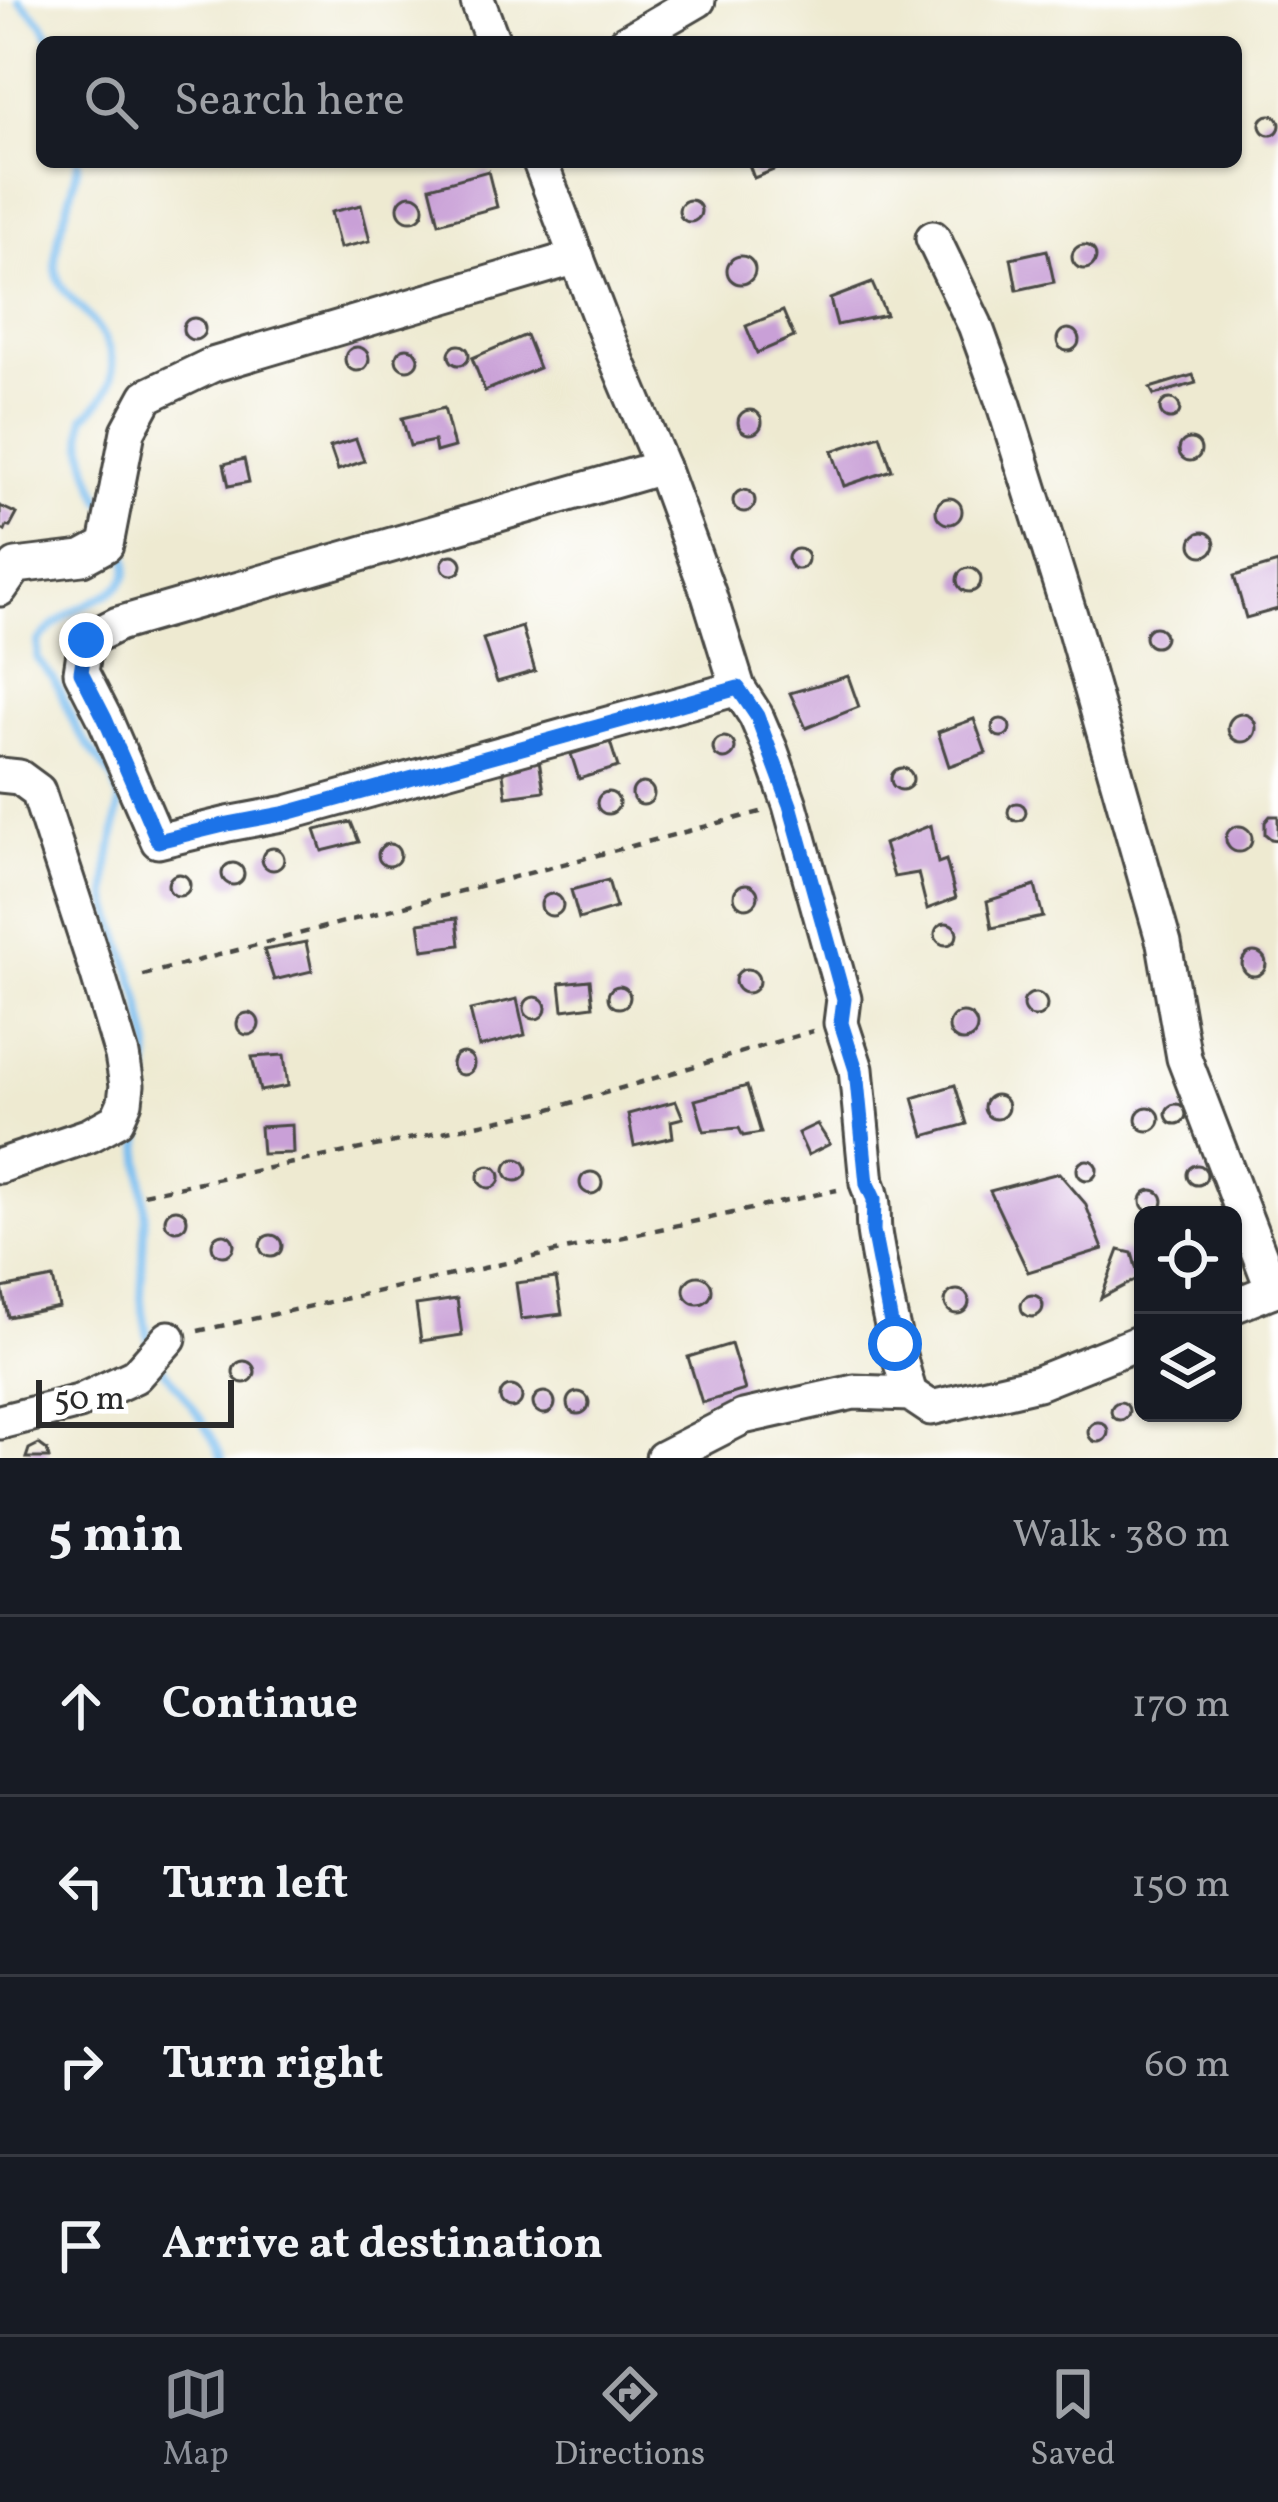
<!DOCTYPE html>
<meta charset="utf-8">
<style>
body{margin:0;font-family:Vollkorn,serif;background:#20242c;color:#f1f3f6}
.controls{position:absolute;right:36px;bottom:36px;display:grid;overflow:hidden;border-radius:18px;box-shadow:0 3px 9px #0004}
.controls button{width:108px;height:108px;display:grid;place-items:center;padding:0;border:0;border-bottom:3px solid #363941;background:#171b24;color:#f1f3f6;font:60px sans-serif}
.scale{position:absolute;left:36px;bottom:30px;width:198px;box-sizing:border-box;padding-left:12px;border:6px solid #2b2b2b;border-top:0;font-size:33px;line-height:42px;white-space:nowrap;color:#2b2b2b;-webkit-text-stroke:9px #fff;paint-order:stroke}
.stop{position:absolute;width:36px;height:36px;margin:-27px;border:9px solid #1a73e8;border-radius:50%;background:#fff}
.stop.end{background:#1a73e8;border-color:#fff;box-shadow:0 3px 12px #0008}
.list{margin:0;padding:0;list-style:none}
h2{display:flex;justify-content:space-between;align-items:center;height:156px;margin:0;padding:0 48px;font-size:51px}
h2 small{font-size:39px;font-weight:400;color:#9ea1a6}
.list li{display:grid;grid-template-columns:78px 1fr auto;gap:36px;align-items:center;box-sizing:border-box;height:180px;padding:0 48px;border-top:3px solid #363941}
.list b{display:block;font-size:45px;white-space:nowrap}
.list em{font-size:39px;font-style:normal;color:#9ea1a6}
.icon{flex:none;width:66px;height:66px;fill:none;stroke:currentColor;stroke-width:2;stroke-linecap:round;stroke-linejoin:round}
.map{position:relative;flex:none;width:1278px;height:1458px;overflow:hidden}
.search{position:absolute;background:#171b24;box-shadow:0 3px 9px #0004;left:36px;right:36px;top:36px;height:132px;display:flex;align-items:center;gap:30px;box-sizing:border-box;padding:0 42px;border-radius:18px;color:#9ea1a6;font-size:45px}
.sheet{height:876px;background:#171b24}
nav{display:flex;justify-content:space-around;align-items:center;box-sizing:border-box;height:168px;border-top:3px solid #363941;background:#171b24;font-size:33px;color:#9ea1a6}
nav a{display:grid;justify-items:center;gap:6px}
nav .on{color:#8c9099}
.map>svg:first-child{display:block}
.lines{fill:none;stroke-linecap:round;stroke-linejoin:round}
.stream{stroke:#79bdef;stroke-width:8}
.building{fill:#c9a0d7}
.minor-casing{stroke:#484844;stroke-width:39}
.path{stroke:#484844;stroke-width:4.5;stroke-dasharray:9 9;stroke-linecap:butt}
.minor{stroke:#fff;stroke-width:33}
.route{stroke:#1a73e8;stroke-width:15}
</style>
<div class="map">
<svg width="1278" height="1458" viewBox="0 0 1278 1458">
<rect width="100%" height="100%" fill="#fff"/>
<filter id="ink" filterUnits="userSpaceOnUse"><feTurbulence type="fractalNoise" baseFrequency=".00833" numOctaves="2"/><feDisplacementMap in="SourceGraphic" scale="24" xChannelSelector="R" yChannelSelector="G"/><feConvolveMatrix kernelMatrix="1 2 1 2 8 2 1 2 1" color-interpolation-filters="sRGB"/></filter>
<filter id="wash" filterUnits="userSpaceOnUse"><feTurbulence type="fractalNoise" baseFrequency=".004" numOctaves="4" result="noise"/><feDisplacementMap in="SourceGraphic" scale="48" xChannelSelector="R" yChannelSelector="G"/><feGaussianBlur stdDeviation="2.7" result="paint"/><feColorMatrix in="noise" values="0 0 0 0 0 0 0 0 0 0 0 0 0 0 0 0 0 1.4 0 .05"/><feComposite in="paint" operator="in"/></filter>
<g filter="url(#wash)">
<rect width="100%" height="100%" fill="#eeead1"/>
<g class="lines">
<g class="stream">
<polyline points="19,0 43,24 52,42"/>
<path d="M78,162C75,193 51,243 56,270C60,294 79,304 93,322C121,357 120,389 84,417C80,450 89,472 102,502"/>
<path d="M121,536C142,588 112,590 75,610C60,618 50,629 38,641L37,659L54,679L77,730L114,781L120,801L108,871V901L139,996L150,1047L140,1146L145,1212L141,1299L149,1344"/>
<path d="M159,1363C182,1392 208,1424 222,1458"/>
</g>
</g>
<g id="blocks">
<g class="building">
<circle cx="1270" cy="125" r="10"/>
<polygon points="748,162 793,162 754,178"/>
<polygon points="488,171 497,207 439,223 430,187"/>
<circle cx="411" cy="208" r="13"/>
<circle cx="690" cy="211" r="11"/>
<polygon points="361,205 370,241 340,248 331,212"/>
<circle cx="1084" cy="257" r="12"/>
<polygon points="1047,250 1054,282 1017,290 1011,258"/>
<circle cx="741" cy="270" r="14"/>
<polygon points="872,283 886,315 837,325 830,299"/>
<polygon points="783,311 794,337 757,353 746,326"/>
<circle cx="194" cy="329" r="11"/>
<circle cx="1068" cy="340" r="11"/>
<polygon points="526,335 539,368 485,391 472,358"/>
<circle cx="459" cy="355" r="10"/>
<circle cx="357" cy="359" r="12"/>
<circle cx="407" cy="359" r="11"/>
<polygon points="1193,375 1196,383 1154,395 1150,388"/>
<circle cx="1170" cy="409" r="10"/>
<polygon points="444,408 454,447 436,452 434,441 410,446 402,418"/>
<circle cx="750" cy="422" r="12"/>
<polygon points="880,435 892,470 844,486 832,451"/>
<polygon points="356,439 364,461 338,470 330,447"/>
<circle cx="1190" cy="450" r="11"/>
<polygon points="244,459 249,482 229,486 224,464"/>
<circle cx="744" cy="501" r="11"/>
<circle cx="949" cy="511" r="13"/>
<polygon points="0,506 17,514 10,527 7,526 5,531 0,528"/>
<circle cx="1203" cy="544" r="12"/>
<circle cx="798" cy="559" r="10"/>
<circle cx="452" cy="565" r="10"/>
<polygon points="1278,563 1278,609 1246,618 1234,576"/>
<circle cx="969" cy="580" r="12"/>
<circle cx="1155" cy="637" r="10"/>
<polygon points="522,627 535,671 497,682 483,639"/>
<polygon points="848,676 859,707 806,728 790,693"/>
<circle cx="1242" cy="728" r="14"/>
<polygon points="974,719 986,753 949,766 938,732"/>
<circle cx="1001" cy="728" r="9"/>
<circle cx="724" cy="748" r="11"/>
<polygon points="610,742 618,767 579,779 571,754"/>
<polygon points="539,760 544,791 506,796 502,766"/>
<circle cx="902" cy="779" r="11"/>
<circle cx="643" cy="794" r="11"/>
<circle cx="608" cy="803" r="11"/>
<circle cx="1017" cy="812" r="9"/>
<polygon points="1270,816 1278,816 1278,840 1271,839 1265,834 1265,822"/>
<polygon points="351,822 359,842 322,851 315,830"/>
<polygon points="931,825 938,863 946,860 956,898 927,909 918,873 894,877 884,844"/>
<circle cx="1239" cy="839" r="13"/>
<circle cx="389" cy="855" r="11"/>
<circle cx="273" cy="859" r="11"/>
<circle cx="233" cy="874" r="11"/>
<circle cx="179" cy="885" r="11"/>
<polygon points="608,880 616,908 579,919 571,890"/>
<circle cx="746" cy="896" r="12"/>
<polygon points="1035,886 1043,917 992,928 987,901"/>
<circle cx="552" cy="905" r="11"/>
<polygon points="457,918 460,945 423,950 419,923"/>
<circle cx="946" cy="934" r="11"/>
<polygon points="306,942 312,971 274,980 264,950"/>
<circle cx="1254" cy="964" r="12"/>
<circle cx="747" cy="981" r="12"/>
<polygon points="590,980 593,1006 563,1010 560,983"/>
<circle cx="619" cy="997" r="11"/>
<circle cx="1035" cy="1005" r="12"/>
<circle cx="535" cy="1008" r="11"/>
<polygon points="517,999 525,1035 479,1047 470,1010"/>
<circle cx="248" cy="1024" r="11"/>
<circle cx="963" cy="1027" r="14"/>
<circle cx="463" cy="1064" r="11"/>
<polygon points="284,1055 288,1086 260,1091 252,1057"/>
<polygon points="955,1085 967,1124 924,1136 913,1098"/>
<polygon points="747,1086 761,1133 743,1136 739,1128 704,1131 695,1100"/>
<circle cx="996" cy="1107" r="12"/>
<polygon points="676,1101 683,1118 671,1121 673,1137 634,1146 628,1114"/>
<circle cx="1176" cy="1114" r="10"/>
<circle cx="1148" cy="1119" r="12"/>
<polygon points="817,1124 830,1144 808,1155 798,1133"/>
<polygon points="292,1125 293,1153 262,1154 260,1127"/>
<circle cx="516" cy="1170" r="11"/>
<circle cx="1087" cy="1170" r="10"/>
<circle cx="1197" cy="1175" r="10"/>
<circle cx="489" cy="1177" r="11"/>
<circle cx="591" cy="1183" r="11"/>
<polygon points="1059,1173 1085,1203 1103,1249 1028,1272 990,1191"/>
<circle cx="1152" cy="1201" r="11"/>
<circle cx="176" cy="1220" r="11"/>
<circle cx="223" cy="1245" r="11"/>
<circle cx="271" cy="1246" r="11"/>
<polygon points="1119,1250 1132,1253 1139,1278 1101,1298"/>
<circle cx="698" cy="1290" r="14"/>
<polygon points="53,1278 59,1307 8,1317 2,1288"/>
<polygon points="556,1278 562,1314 521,1319 516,1283"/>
<circle cx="957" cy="1302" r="12"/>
<circle cx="1032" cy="1306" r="11"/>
<polygon points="457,1299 462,1335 421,1341 416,1305"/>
<polygon points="731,1344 745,1390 702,1403 688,1357"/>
<circle cx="244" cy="1372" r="11"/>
<circle cx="511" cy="1397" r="11"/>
<circle cx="578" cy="1403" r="11"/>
<circle cx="544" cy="1403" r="11"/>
<circle cx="1120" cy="1411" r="9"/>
<circle cx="1098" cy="1432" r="10"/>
<polygon points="39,1444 47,1450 49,1458 26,1458 29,1449"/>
</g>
</g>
</g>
<g filter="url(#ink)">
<use href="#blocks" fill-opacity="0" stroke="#484844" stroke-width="3"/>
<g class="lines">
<g class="minor-casing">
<g id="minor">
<polyline points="478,2 493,42"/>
<polyline points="626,42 698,0"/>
<path d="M540,162L608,339L662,467L709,595L738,688L756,716L771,751L790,805L844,999L841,1023L856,1069L867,1183C877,1204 871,1217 875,1238C884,1291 894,1343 910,1394"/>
<polyline points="933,238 975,325 1004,405 1075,631 1164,943 1184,1058 1273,1290"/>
<polyline points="662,467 118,624 86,640 81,672 105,719 158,841 228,824 287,813 738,688"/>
<polyline points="0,589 16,566 82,558 106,545 128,431 147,396 212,365 577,257"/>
<polyline points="0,775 19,777 38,791 98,975 122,1055 127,1085 125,1102 117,1120 90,1135 0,1166"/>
<polyline points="1233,1306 1278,1288"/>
<polyline points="0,1422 79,1402 135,1376 169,1338"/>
<polyline points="663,1458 743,1417 854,1392 910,1394 931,1408 1038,1383 1143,1341"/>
</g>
</g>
<g class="path">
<polyline points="143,975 764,811"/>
<polyline points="143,1194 544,1111 813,1031"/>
<polyline points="198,1331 837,1190"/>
</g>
<use href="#minor" class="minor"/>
</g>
</g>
<g class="lines" filter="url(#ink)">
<polyline class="route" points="86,640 81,672 105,719 158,841 228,824 287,813 738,688 757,716 790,805 844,999 841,1023 856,1070 867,1184 874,1199 873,1231 895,1344"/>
</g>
</svg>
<div class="controls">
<button><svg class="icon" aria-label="locate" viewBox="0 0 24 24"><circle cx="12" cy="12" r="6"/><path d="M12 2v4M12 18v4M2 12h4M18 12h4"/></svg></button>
<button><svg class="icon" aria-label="layers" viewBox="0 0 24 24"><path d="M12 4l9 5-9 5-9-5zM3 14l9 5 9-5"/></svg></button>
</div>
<div class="scale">50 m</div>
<div class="stop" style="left:895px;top:1344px"></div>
<div class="stop end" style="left:86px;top:640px"></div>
<div class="search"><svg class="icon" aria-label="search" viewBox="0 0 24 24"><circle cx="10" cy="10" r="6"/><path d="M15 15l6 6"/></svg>Search here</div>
</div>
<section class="sheet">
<h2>5 min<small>Walk · 380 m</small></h2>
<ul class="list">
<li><svg class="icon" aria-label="ahead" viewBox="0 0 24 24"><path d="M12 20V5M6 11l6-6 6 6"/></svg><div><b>Continue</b></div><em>170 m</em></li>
<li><svg class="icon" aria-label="left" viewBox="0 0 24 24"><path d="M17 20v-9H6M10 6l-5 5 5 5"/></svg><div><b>Turn left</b></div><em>150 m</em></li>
<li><svg class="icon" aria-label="right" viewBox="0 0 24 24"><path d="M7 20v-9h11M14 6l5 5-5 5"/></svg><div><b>Turn right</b></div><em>60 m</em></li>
<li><svg class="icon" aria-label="arrive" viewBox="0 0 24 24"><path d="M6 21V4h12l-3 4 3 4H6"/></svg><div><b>Arrive at destination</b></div></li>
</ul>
</section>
<nav>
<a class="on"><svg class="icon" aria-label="map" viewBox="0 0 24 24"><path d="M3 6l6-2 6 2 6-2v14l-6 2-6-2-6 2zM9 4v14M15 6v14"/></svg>Map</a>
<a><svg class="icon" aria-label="directions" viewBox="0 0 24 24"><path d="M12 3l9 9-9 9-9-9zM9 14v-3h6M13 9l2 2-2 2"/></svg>Directions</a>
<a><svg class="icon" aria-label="saved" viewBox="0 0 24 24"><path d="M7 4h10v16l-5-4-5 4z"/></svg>Saved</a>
</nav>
